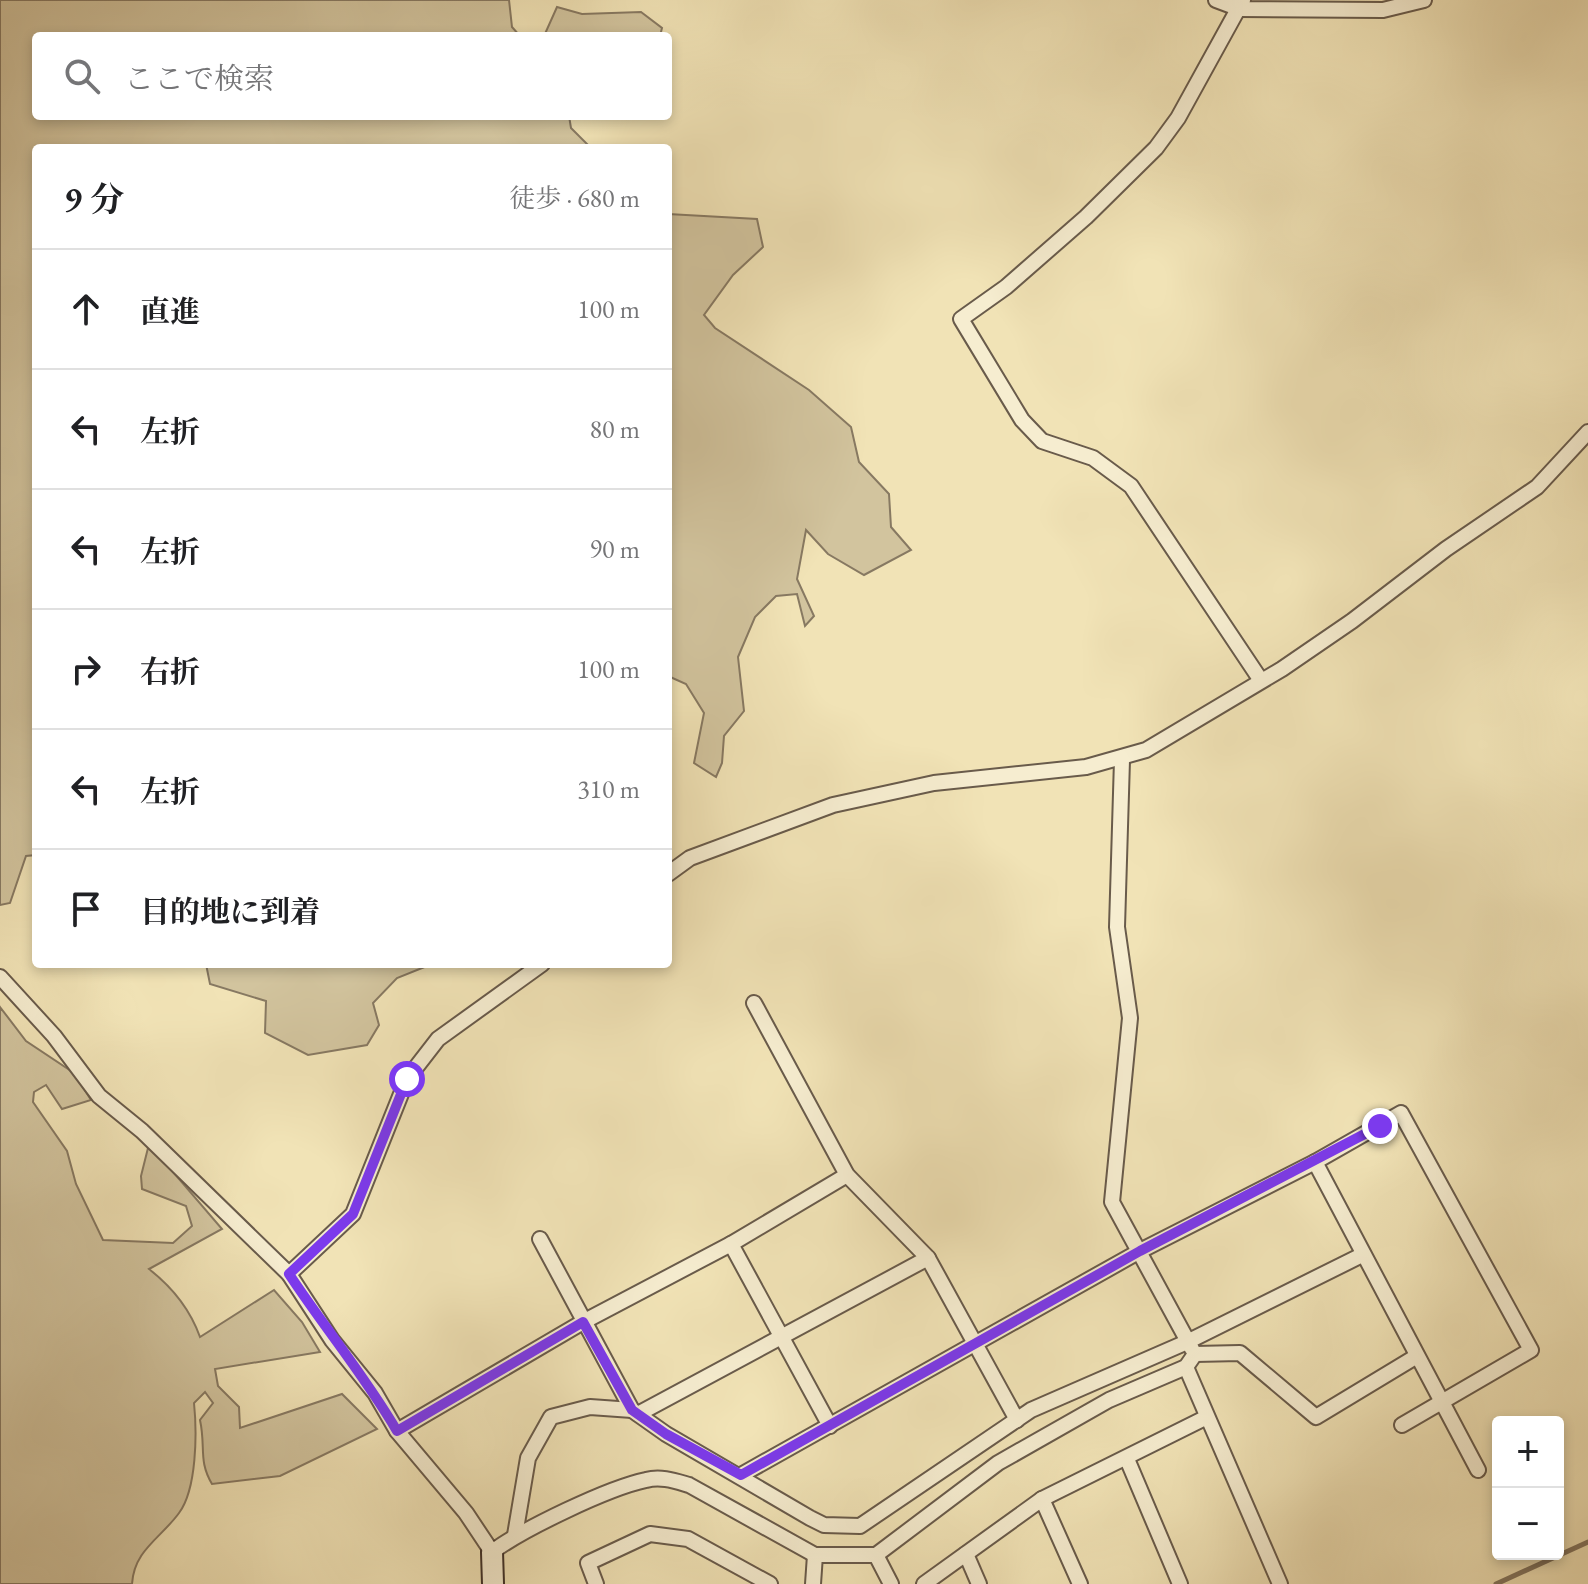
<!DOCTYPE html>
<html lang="ja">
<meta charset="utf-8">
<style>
body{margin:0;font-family:"EB Garamond","Noto Serif JP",serif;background:#f2f2f2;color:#202124}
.controls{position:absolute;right:24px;bottom:24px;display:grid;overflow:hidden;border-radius:8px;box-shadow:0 4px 12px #0003}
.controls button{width:72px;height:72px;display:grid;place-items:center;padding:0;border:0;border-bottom:2px solid #e0e0e0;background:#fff;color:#202124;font:40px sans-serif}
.stop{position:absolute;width:24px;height:24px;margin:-18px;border:6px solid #7c3aed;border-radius:50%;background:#fff}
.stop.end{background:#7c3aed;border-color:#fff;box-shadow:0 2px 8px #0008}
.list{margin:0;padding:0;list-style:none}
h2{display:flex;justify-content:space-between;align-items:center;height:104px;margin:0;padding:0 32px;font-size:34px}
h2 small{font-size:26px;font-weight:400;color:#757577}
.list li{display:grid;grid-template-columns:52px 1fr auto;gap:24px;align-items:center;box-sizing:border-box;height:120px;padding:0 32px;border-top:2px solid #e0e0e0}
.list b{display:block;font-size:30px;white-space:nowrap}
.list em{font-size:26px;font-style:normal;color:#757577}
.icon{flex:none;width:44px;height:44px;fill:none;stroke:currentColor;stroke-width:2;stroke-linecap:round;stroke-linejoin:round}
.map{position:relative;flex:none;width:1588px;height:1584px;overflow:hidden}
.search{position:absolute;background:#fff;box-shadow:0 4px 12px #0003;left:32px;top:32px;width:640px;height:88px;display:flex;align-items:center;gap:20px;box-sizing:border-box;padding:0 28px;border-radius:8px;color:#757577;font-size:30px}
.panel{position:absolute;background:#fff;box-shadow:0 4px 12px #0003;left:32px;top:144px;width:640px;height:824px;border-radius:8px}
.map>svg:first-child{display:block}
.green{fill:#d2c49e;stroke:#877962;stroke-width:2}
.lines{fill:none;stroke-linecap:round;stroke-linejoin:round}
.stream{stroke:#83755f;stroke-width:5}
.street-casing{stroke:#695b4b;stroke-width:18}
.secondary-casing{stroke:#3c2e27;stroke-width:24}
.street{stroke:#f6edd0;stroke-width:14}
.secondary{stroke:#f6edd0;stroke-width:20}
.route{stroke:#7c3aed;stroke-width:10}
</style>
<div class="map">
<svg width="1588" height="1584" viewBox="0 0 1588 1584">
<rect width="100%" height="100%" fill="#f1e3b6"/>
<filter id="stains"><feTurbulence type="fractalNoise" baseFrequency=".0025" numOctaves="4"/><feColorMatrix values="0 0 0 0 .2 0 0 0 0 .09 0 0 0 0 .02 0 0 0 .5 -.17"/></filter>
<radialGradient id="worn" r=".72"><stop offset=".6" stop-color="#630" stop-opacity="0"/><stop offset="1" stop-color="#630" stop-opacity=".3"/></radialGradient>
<g class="green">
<polygon points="0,0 509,0 512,27 520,36 36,36 36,116 569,116 571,128 588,145 585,148 36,148 36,855 26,856 10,903 0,905"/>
<polygon points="557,7 582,14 641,12 662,28 660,36 544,36"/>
<polygon points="668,214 757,219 763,247 733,275 704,315 715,328 809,390 851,427 859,462 889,494 891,527 911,550 864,575 828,554 806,530 797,579 814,616 805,626 797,594 776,596 755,617 738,657 744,711 724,736 722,763 716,777 694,763 704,713 686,684 668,676"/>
<polygon points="206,964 432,964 397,978 373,1003 379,1025 367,1045 308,1055 265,1033 266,1001 210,984"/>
<path d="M0,1007L26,1041L74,1073L91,1100L62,1109L46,1085L34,1092L33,1102L67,1151L76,1184L103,1240L173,1243L192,1226L186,1206L142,1189L141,1176L148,1148L156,1152L222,1229L149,1269C172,1287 190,1309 200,1337L274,1290L302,1322L320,1352L215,1369L218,1386L239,1407L240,1428L342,1394L377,1429L280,1476L212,1484C198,1460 206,1448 200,1420L213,1403L205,1392L194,1403C197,1432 197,1489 179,1513C161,1538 134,1550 132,1584H0Z"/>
</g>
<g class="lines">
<polyline class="stream" points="1496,1584 1588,1542"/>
<g class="street-casing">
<g id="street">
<polyline points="1216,0 1240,9 1383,10 1424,0"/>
<polyline points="1243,0 1178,118 1156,148 1086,217 1006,287 961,319 1022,420 1042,441 1093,458 1131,486 1260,679"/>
<polyline points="1122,760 1117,927 1130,1018 1112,1202 1192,1349"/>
<polyline points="668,874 690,858 833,805 934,783 1086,767 1146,750 1282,669 1352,621 1446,549 1537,487 1588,432"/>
<path d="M0,977L54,1036L99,1096L142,1131L289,1274L332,1340L375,1393L397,1431L466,1513L492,1552C523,1529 608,1488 646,1480C661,1476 675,1481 689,1485L815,1555H876L998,1463L1109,1400L1186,1367L1195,1354"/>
<polyline points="754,1003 847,1175 928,1258 1017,1420"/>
<polyline points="1315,1162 1478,1470"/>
<polyline points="540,1239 632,1410 666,1434 810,1518 824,1525 860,1526 1031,1410 1187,1342 1362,1255"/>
<polyline points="731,1244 830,1426"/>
<polyline points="289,1274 353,1214 407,1079 438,1039 542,964"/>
<polyline points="1195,1354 1240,1353 1316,1417 1417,1356"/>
<polyline points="1186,1367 1280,1584"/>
<polyline points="638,1414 928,1258"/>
<polyline points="397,1431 583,1322 731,1244 847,1175"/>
<polyline points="1127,1459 1180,1584"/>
<polyline points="741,1475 1140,1251 1315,1162 1401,1113 1531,1350 1402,1425"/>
<polyline points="1042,1499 1080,1584"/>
<polyline points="515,1535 528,1458 551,1417 590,1407 632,1410"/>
<polyline points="966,1554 979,1584"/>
<polyline points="876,1555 891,1584"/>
<polyline points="596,1584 588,1563 650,1534 688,1539 770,1584"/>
<polyline points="813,1584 815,1555"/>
<polyline points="924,1584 1042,1499 1205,1418"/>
</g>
</g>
<g class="secondary-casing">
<polyline id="secondary" points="492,1552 493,1584"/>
</g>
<use href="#street" class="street"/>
<use href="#secondary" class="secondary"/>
</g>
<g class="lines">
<path class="route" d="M407,1079L353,1214L289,1274C324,1327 365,1376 397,1431L583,1322L632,1410L666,1434L741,1475L1140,1251L1380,1126"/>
</g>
<rect width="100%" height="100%" filter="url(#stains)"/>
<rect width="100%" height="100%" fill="url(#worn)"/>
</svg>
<div class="controls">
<button>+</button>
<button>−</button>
</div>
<div class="stop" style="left:407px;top:1079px"></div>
<div class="stop end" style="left:1380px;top:1126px"></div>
<div class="search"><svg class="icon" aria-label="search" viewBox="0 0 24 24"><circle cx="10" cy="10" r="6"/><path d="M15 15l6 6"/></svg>ここで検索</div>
<section class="panel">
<h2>9 分<small>徒歩 · 680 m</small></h2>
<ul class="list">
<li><svg class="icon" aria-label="ahead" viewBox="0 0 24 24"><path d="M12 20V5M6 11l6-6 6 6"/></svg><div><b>直進</b></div><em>100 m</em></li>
<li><svg class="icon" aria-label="left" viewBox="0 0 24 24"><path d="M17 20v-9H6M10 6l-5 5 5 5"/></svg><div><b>左折</b></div><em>80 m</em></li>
<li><svg class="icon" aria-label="left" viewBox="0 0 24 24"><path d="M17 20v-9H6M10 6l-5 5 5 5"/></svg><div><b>左折</b></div><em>90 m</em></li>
<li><svg class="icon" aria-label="right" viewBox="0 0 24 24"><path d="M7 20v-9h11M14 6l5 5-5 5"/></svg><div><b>右折</b></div><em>100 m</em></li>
<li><svg class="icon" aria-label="left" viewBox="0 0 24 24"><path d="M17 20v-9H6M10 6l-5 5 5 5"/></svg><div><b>左折</b></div><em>310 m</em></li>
<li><svg class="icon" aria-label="arrive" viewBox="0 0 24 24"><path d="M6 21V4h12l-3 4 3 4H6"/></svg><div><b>目的地に到着</b></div></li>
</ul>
</section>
</div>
